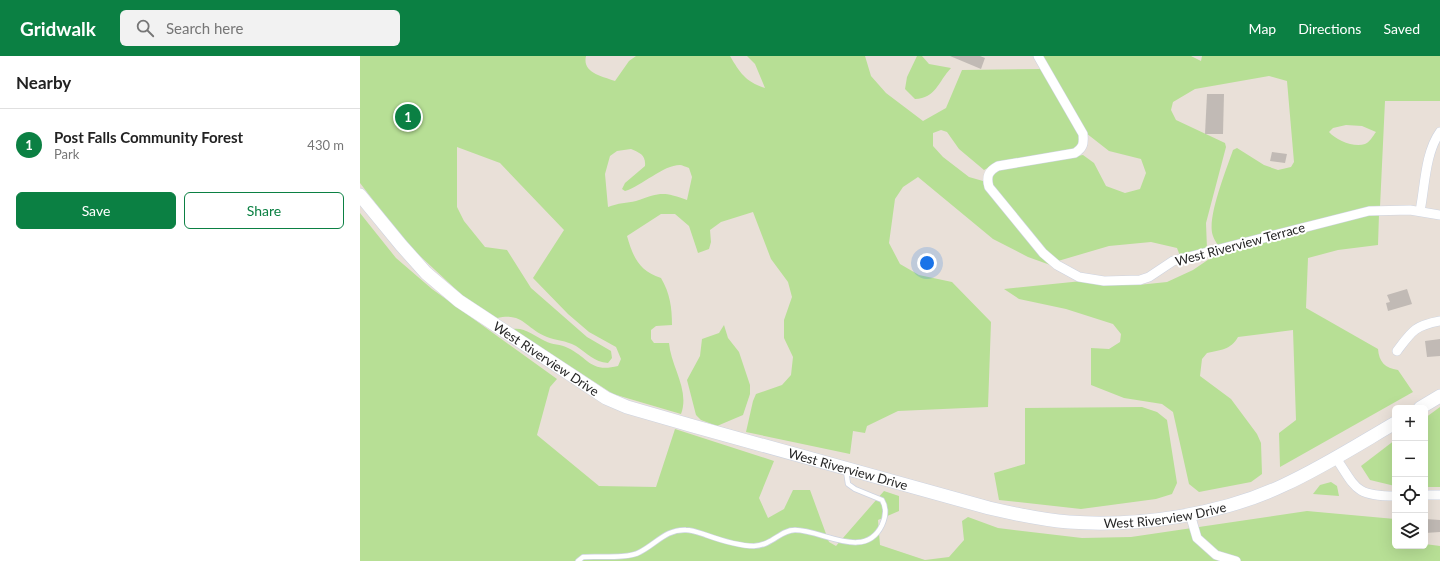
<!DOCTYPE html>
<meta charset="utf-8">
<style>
body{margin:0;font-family:Lato,sans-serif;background:#f2f2f2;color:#222}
.controls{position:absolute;right:12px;bottom:12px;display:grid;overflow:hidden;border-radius:6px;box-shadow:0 4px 16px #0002}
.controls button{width:36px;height:36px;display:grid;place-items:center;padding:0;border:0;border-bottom:1px solid #e0e0e0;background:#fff;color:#222;font:20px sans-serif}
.you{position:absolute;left:567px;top:207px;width:14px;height:14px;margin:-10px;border:3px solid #fff;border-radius:50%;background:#1a73e8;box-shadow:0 0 0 6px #1a73e833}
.badge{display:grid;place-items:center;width:26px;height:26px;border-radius:50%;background:#0b8043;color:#fff;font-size:13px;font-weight:700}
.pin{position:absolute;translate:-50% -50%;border:2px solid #fff;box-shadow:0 1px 4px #0006}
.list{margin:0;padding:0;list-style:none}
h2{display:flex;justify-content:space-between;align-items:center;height:52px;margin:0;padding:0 16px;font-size:17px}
h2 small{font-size:13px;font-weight:400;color:#767676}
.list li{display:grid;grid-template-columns:26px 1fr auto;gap:12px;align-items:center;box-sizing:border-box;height:72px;padding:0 16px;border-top:1px solid #e0e0e0}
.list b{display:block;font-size:15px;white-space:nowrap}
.list p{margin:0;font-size:13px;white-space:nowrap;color:#767676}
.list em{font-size:13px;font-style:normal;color:#767676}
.actions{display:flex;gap:8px;padding:12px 16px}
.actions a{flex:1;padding:9px 0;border:1px solid #0b8043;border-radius:6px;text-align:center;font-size:14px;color:#0b8043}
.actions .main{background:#0b8043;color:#fff}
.icon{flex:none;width:22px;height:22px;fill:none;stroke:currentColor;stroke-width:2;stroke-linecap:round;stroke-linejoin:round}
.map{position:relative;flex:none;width:1080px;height:505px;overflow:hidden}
header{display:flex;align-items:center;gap:24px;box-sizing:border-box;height:56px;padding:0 20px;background:#0b8043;color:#fff}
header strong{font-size:19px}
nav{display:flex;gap:22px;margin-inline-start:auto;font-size:14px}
.search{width:280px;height:36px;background:#f2f2f2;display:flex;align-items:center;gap:10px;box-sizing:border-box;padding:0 14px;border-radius:6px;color:#767676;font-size:15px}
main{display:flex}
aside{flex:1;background:#fff}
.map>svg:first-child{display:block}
.green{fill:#b7df95;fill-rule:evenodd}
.building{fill:#c1bab5}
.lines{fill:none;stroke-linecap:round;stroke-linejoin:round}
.lane-casing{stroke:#cdd3e0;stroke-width:6}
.street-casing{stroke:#cdd3e0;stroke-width:10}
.secondary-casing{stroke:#cdd3e0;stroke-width:14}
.lane{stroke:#fff;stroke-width:4.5}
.street{stroke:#fff;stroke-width:9}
.secondary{stroke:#fff;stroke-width:13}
.labels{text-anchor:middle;stroke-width:4;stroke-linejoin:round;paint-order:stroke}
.street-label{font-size:13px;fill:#262626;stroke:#fff}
</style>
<header>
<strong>Gridwalk</strong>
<div class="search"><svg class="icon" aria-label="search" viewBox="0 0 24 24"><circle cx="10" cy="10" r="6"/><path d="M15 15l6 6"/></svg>Search here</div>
<nav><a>Map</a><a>Directions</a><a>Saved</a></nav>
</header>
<main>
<aside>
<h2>Nearby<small></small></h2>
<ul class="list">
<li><span class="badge">1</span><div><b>Post Falls Community Forest</b><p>Park</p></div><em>430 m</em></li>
</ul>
<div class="actions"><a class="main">Save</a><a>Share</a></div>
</aside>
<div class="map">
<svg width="1080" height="505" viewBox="0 0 1080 505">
<rect width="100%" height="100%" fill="#e9e0d8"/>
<g class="green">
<path d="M0,0H226C222,17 242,20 255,25L269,5L276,0H370C380,17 386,26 405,32L395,8L387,0H505L511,20L526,37L563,65L586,52L602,14L681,13C687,28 725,73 721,86C720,89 716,93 714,96L637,107L624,114L599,93L587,76L581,74L573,77V90L583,101L609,121L623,125L628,135L693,210L668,201L633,183L558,121L543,131L535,143L529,187L540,208L559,219L592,226L631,266L628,351L538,355L507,370L505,377L493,375L490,398L386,376L393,345L396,338L422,329L431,319L433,301L424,282V264L432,241L428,226L411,203L393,156L361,166L350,174L351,186L349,193L338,197L329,170L315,158H301L267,180C273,201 279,215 301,222C310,237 312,252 312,269L296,270L291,274V283L294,287H309C311,311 330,334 321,358L253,338L153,273C164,271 175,280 185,285C192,289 201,288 208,292C229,302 230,317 258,310L261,303L256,291L229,276L208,258L173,222L204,174L140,107L97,91V151L104,165L125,191L147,194L171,232L227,281L251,295L252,302L248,307C234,306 227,297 216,290C205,284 197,285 187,281C165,272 163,256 137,262L102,239L46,187L0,127ZM271,93C280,97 286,99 285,110L265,127L262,133L265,135C282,130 303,109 320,109C322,109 326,111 329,112L332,121L327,144C302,135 300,137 276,145C267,147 258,147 248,151L245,118L250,100L257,95Z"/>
<path d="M557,0H562L569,8L591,12C578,26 576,42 555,43L545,33L547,21Z"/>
<path d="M680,0H831L841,5L842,0H1080V45H1025L1020,151L859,191C857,187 854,184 853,180C846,163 867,112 873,94L877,92L904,109L918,114L931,111L934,106L927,25L909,20L835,33L813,46L811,54L816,64L865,87L866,91L846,167L847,193L820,200L817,192L791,186L749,190L698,205L685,196L632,130L633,117L639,113L723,99L734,107L746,130L765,137L780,133L786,117L781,103L749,95L726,77ZM986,69L1002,70L1016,76C1013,80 1009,87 1005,88C994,92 976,84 969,76L973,72Z"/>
<polygon points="0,157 36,202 72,233 197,323 190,331 177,379 239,430 296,431 315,373 414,405 399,442 408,462 424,453 433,434 450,434 469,486 476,490 524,435 539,440 539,455 518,464 520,489 565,504 589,501 604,484 602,465 608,461 638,472 722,482 771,481 947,455 1035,463 1035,490 1065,490 1065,488 1080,490 1080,505 0,505"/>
<path d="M1019,158L1018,189L978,194L948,202L946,252L1018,293C1019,306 1025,312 1038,314L1053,336L920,411L919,377L936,364L933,274L878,281C871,294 860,294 847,297L842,303L840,320L871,343L897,378L901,387L902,418L891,426L839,436L829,428L813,356L802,348L764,342L731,329V292L749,293L760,286L761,278L753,268L706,253L659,243L644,233L722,225L778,229L807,226L833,214L858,197L1006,159Z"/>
<polygon points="364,269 368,282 379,296 390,329 390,338 383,359 357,370 341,364 336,359 327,324 340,300 342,283 359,277"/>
<polygon points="782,351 797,356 807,364 817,427 812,438 796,443 721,453 639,444 634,417 665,408 665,352"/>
<polygon points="1080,351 1080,431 1065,431 1065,362"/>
<polygon points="1035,384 1035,430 1010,424 1001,410"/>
<polygon points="971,426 977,430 979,440 953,438 960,429"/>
</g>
<g class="building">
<polygon points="590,0 620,0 625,2 621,13"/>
<polygon points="847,38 864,38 863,78 845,78"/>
<polygon points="912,96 927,98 925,107 910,105"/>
<polygon points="1047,233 1052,248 1028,255 1026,247 1030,246 1027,239"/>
<polygon points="1080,283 1080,300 1067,301 1065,285"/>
<polygon points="1065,463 1080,464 1080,476 1065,477"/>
</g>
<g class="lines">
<g class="lane-casing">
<path id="lane" d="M218,505L223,501C238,500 268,503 280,496C296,488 306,473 326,474C332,474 340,477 346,479C360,484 379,490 394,490C413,489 420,474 435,474C463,474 505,505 522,469C526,460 527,452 522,444L495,433L488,428L486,415"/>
</g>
<g class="street-casing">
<g id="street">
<path d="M678,0L723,78C724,88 723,92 715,97L638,110C628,115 626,121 629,131L683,197L697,209L719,221L744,225L780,224L789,221L813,205L1009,155L1050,154L1080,159"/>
<path d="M1060,155C1065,130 1065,97 1080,76"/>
<path d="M1037,295C1052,275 1054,270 1080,265"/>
<path d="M976,402C996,432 995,440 1035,440"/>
<polyline points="1065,439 1080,439"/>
<polyline points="830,458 837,482 856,499 876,505"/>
</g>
</g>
<g class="secondary-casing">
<g id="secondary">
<path id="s1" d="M0,139L41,189L66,217L99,245L246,342L267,351L333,370L629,452C655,458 682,464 709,466C778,471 861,459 924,429C963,411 999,388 1035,367"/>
<polyline points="1060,352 1080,340"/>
</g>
</g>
<use href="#lane" class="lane"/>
<use href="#street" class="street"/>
<use href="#secondary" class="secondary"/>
</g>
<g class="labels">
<g class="street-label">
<text transform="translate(880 188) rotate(-15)" y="5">West Riverview Terrace</text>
<text dy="5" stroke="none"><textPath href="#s1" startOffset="250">West Riverview Drive</textPath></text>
<text dy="5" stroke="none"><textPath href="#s1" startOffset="574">West Riverview Drive</textPath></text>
<text dy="5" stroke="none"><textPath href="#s1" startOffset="898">West Riverview Drive</textPath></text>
</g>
</g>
</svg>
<div class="controls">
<button>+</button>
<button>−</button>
<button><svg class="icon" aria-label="locate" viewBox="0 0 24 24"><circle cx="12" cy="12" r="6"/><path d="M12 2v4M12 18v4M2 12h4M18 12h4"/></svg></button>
<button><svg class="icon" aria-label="layers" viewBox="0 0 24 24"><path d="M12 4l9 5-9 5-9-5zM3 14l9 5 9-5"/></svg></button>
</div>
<div class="you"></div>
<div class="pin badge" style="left:48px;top:61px">1</div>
</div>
</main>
